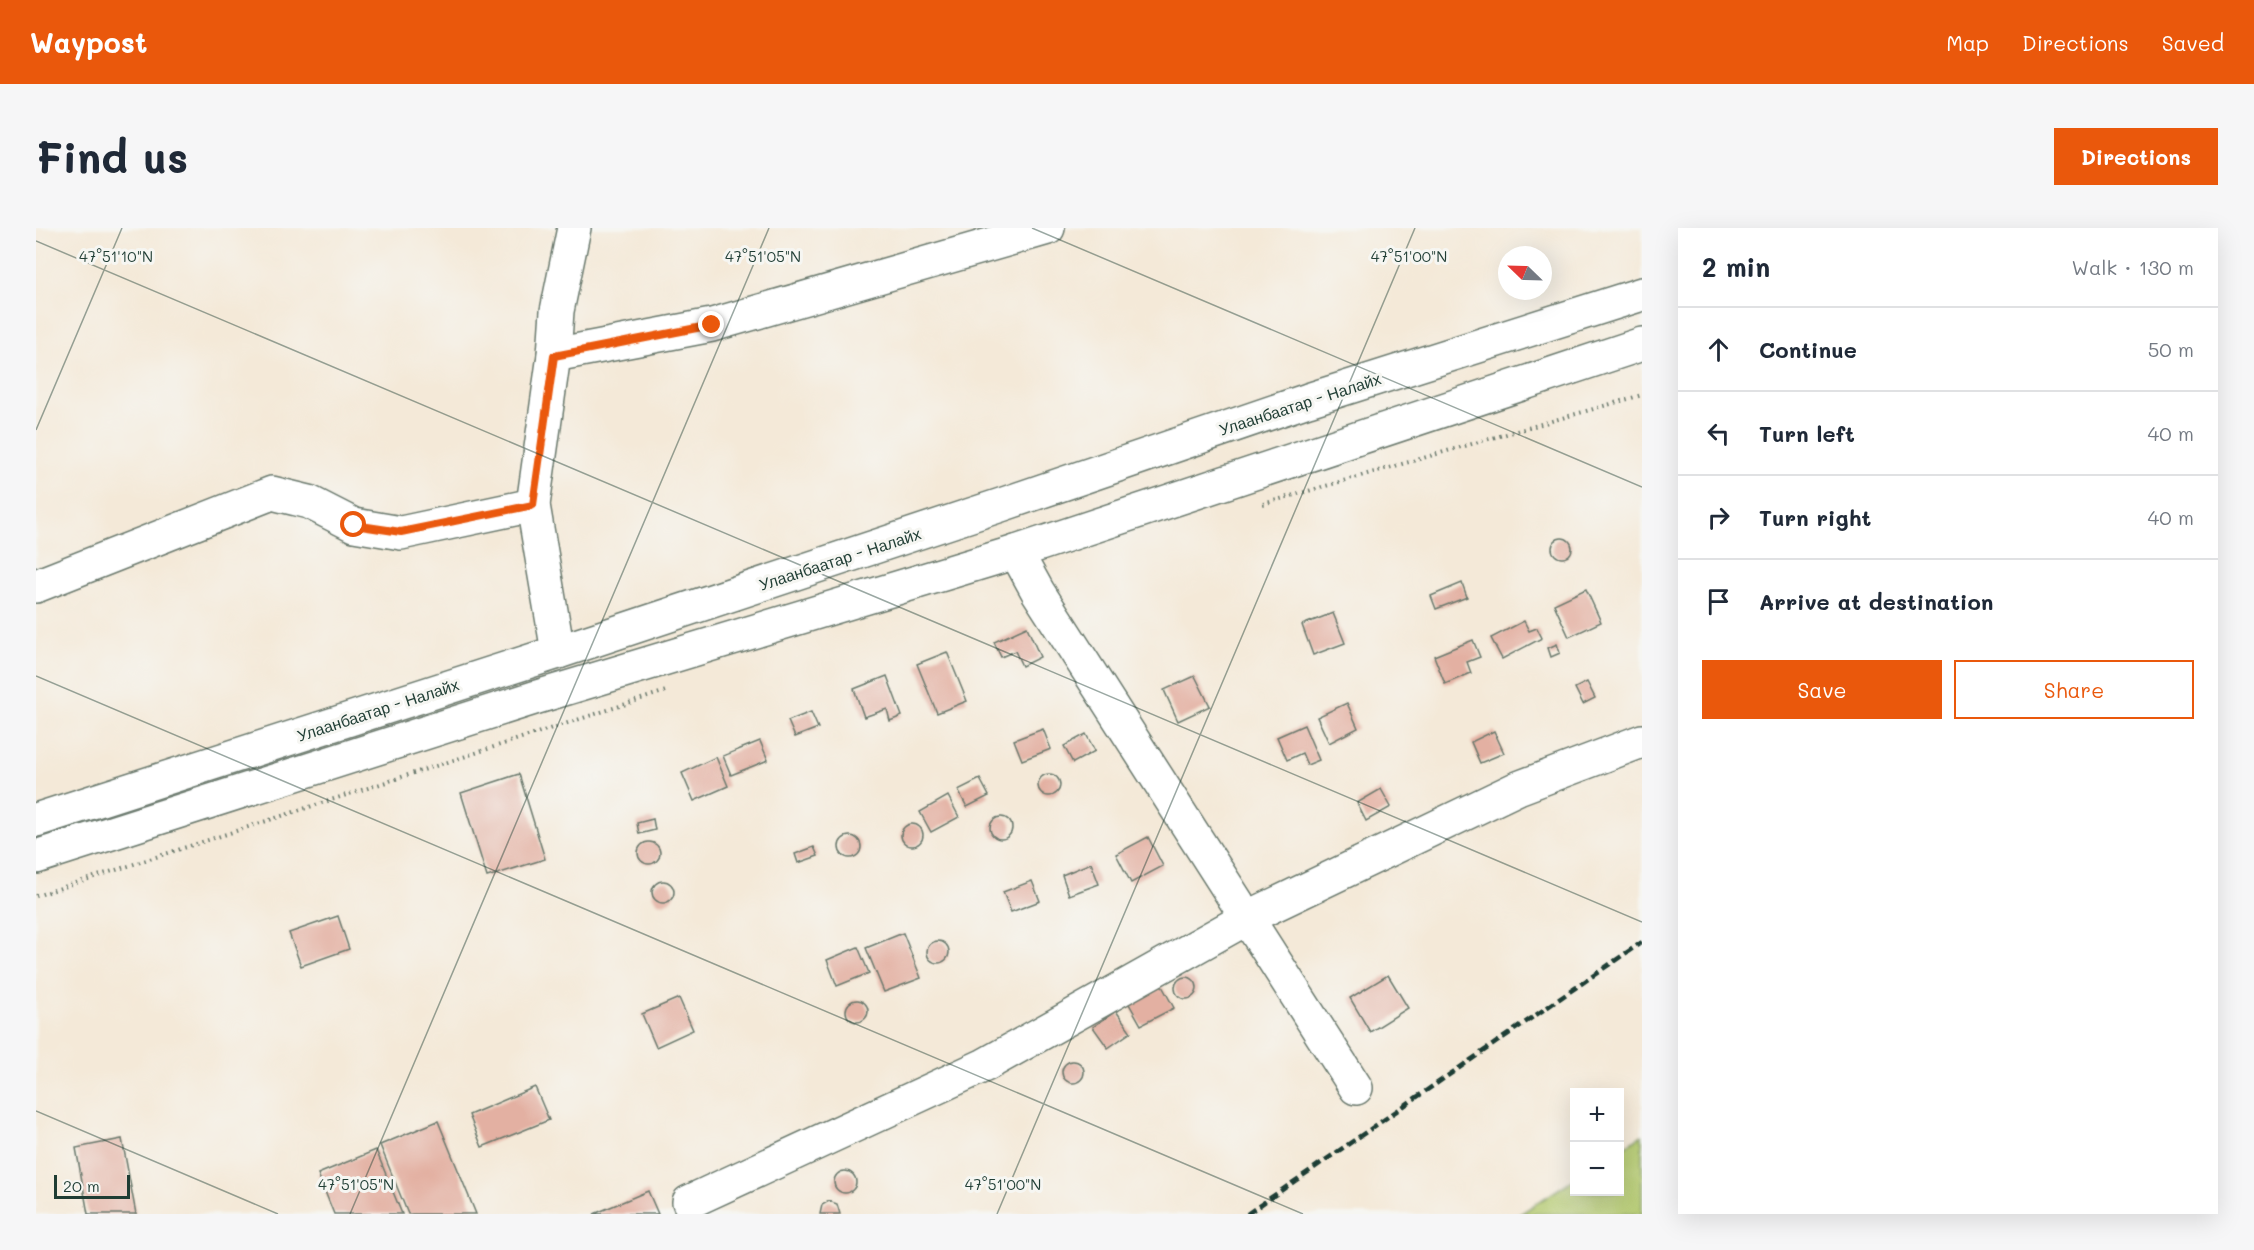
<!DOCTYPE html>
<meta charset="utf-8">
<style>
body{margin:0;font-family:Mali,sans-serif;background:#f6f6f7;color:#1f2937}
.controls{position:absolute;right:18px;bottom:18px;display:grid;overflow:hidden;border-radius:0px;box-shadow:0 6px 24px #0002}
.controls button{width:54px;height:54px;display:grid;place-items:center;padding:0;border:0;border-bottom:2px solid #e0e1e3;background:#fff;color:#1f2937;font:30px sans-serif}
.compass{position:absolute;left:1462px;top:18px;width:54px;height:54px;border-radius:50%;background:#fff;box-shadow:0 6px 24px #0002;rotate:293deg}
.scale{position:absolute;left:18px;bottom:15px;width:76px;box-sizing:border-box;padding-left:6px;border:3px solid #1f3d34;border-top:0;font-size:16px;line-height:21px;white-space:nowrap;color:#1f3d34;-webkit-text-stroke:4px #f6f6f2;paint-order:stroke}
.stop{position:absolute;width:18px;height:18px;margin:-14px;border:4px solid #ea580c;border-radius:50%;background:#fff}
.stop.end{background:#ea580c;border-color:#fff;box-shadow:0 2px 6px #0008}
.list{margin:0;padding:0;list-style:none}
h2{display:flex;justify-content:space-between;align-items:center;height:78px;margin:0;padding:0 24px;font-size:26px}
h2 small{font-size:20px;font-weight:400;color:#747a83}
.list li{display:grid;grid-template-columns:39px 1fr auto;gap:18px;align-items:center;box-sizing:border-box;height:84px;padding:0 24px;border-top:2px solid #e0e1e3}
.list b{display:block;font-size:22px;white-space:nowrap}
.list em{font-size:20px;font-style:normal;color:#747a83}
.actions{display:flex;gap:12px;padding:18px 24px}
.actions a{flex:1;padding:14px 0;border:2px solid #ea580c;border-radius:0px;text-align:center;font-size:21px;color:#ea580c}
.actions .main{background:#ea580c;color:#fff}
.icon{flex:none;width:33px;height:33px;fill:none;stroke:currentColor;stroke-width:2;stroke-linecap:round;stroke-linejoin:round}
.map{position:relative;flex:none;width:1606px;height:986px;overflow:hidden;border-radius:0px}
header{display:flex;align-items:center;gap:36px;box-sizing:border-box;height:84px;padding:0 30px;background:#ea580c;color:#fff}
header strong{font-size:28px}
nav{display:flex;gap:33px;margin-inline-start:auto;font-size:21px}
.intro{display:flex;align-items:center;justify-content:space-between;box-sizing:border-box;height:144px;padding:0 36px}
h1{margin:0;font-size:42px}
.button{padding:15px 27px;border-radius:0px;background:#ea580c;color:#fff;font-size:21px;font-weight:700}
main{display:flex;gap:36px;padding:0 36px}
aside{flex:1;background:#fff;border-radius:0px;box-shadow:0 6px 24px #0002}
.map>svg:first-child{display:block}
.green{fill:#b1c76b;stroke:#688250;stroke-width:1.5}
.building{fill:#e3b0a2}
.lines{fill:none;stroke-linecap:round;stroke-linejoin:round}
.minor-casing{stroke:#6a796d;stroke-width:36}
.highway-casing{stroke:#6a796d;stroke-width:36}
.path{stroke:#6a796d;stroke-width:4;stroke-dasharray:1.5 4.5;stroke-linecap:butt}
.minor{stroke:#fff;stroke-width:33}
.highway{stroke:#fff;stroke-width:33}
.rail{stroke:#1f3d34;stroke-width:4.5;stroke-dasharray:9 4.5;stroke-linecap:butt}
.route{stroke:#ea580c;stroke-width:8}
.ticks{fill:none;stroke:#1f3d34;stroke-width:1.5;stroke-opacity:0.45}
.labels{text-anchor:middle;stroke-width:6;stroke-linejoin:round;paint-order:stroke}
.street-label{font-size:16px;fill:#1f3d34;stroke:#f6f6f2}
.ticks-label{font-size:15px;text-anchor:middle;fill:#1f3d34;stroke:#f6f6f2;stroke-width:6;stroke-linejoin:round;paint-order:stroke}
</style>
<header>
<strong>Waypost</strong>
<nav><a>Map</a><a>Directions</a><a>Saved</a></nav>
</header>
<div class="intro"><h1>Find us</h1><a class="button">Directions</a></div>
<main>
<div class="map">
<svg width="1606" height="986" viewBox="0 0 1606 986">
<rect width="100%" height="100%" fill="#f6f6f2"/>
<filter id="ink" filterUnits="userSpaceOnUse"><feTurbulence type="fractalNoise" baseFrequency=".0167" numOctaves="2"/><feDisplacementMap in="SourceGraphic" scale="12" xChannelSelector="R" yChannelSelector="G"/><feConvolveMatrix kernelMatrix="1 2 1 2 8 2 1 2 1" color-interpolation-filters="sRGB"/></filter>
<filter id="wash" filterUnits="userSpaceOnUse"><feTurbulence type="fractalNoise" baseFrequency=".008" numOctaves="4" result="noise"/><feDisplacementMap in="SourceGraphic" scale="24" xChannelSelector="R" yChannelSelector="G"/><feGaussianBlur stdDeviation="1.35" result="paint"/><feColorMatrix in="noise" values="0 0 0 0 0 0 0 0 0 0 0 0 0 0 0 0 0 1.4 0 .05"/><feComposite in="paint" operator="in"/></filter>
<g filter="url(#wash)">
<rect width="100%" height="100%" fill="#f4e9d8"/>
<polygon class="green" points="1606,907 1606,986 1484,986 1538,951 1538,964 1584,964 1584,921"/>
<g id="blocks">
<g class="building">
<circle cx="1526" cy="320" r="10"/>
<polygon points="1426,355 1431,369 1400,381 1395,368"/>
<polygon points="1550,361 1565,394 1533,409 1518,376"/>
<polygon points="1297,385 1309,415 1277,427 1266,397"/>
<polygon points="1488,393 1493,403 1501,400 1506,410 1466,431 1455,410"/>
<polygon points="991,399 1004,429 986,438 979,423 965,429 958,414"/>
<polygon points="1437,412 1444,429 1431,434 1435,445 1409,456 1398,428"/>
<polygon points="1521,416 1524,425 1515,429 1512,420"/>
<polygon points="911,424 931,473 901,485 881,436"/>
<polygon points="851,448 866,488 854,493 851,481 828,489 818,461"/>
<polygon points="1159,448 1174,478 1142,493 1128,462"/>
<polygon points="1551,454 1559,470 1547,476 1539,460"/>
<polygon points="1311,475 1322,500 1293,515 1281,489"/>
<polygon points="775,484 782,500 759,509 752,493"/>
<polygon points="1268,497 1283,532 1271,537 1266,525 1251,532 1241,509"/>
<polygon points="1007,501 1015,521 986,532 978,512"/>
<polygon points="1458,503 1468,525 1444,535 1435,514"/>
<polygon points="1050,506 1059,523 1037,535 1028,518"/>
<polygon points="724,513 732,532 695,547 687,528"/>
<polygon points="680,529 692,558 658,573 646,545"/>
<polygon points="483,546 509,631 451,649 425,565"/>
<circle cx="1013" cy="557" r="11"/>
<polygon points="944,551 953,568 931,579 922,562"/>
<polygon points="1345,561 1355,579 1330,593 1321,575"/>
<polygon points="912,568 923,589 895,604 884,584"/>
<circle cx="965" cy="600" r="11"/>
<polygon points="617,591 619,602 603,606 601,595"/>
<circle cx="876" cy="607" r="11"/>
<circle cx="814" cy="619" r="11"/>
<polygon points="1112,609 1127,638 1095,655 1080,626"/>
<circle cx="613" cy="625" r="11"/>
<polygon points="778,619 782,628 762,635 759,626"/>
<polygon points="1055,635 1063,656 1033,667 1026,647"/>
<polygon points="996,653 1004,673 975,684 967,664"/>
<circle cx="627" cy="664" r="11"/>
<polygon points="302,688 313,721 265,738 253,705"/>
<polygon points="867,705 885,750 848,764 830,720"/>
<circle cx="902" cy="724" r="11"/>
<polygon points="822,719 833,745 801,758 791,732"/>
<polygon points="1352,747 1372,780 1334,804 1314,770"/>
<circle cx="1150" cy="760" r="11"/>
<polygon points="1125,756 1138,780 1105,797 1092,774"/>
<polygon points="643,770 657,802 620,819 606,786"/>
<circle cx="821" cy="783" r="11"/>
<polygon points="1080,783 1095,804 1072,820 1057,799"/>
<circle cx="1037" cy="844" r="11"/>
<polygon points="499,859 513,892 446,919 433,887"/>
<polygon points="402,893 440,986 372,986 344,917"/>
<polygon points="86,911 100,986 52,986 40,920"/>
<polygon points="340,922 366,986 298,986 282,946"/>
<circle cx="809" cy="954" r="11"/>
<polygon points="612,963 622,986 558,986"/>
<polygon points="793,973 801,976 804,986 784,986 786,977"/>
</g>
</g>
</g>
<g filter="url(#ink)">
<use href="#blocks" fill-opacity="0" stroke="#6a796d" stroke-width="1.5"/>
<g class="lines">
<g class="minor-casing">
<g id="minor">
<polyline points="518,127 676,97 1012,0"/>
<polyline points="980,324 1002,364 1320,860"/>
<polyline points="0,358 236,265 273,274 318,297 365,305 497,277"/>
<polyline points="522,424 497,277 518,127 521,83 538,0"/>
<polyline points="653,974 949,837 1211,690 1482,560 1606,513"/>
</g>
</g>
<g class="highway-casing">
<g id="highway">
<polyline points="0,592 522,424 965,277 1272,172 1606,66"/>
<polyline points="0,629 498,470 980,324 1606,116"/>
</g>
</g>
<g class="path">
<polyline points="1227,276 1606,167"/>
<polyline points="0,668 633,462"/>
</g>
<use href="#minor" class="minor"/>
<use href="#highway" class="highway"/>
<polyline class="rail" points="1211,986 1606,714"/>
</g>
</g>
<g class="lines" filter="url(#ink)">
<polyline class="route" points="318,297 365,304 497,277 518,128 676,97"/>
</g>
<path class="ticks" d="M996,0L1606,259M0,13L1606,694M0,202L86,0M0,448L1267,986M0,883L242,986M314,986L733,0M961,986L1379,0"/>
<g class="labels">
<g class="street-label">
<text transform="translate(1264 176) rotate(-18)" y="6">Улаанбаатар - Налайх</text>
<text transform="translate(804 331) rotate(-18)" y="6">Улаанбаатар - Налайх</text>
<text transform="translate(342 482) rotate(-18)" y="6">Улаанбаатар - Налайх</text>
</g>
</g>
<g class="ticks-label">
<text x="80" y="34">47°51'10"N</text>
<text x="727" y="34">47°51'05"N</text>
<text x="1373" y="34">47°51'00"N</text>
<text x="320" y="962">47°51'05"N</text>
<text x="967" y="962">47°51'00"N</text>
</g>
</svg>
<div class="controls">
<button>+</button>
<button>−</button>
</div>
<svg class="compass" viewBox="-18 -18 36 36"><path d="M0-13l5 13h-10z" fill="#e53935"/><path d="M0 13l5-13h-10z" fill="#747a83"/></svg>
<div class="scale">20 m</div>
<div class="stop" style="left:318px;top:297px"></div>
<div class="stop end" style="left:676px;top:97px"></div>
</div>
<aside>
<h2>2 min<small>Walk · 130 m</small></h2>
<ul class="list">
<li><svg class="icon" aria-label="ahead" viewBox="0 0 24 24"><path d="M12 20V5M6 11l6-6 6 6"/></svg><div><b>Continue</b></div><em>50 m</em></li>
<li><svg class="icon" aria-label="left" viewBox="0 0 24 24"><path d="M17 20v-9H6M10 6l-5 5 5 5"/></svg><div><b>Turn left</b></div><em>40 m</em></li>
<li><svg class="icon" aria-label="right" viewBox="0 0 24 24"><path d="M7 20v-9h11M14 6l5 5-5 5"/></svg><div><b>Turn right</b></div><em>40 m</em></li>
<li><svg class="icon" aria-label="arrive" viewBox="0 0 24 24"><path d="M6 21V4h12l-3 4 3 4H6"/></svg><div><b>Arrive at destination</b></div></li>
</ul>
<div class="actions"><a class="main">Save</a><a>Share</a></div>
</aside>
</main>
